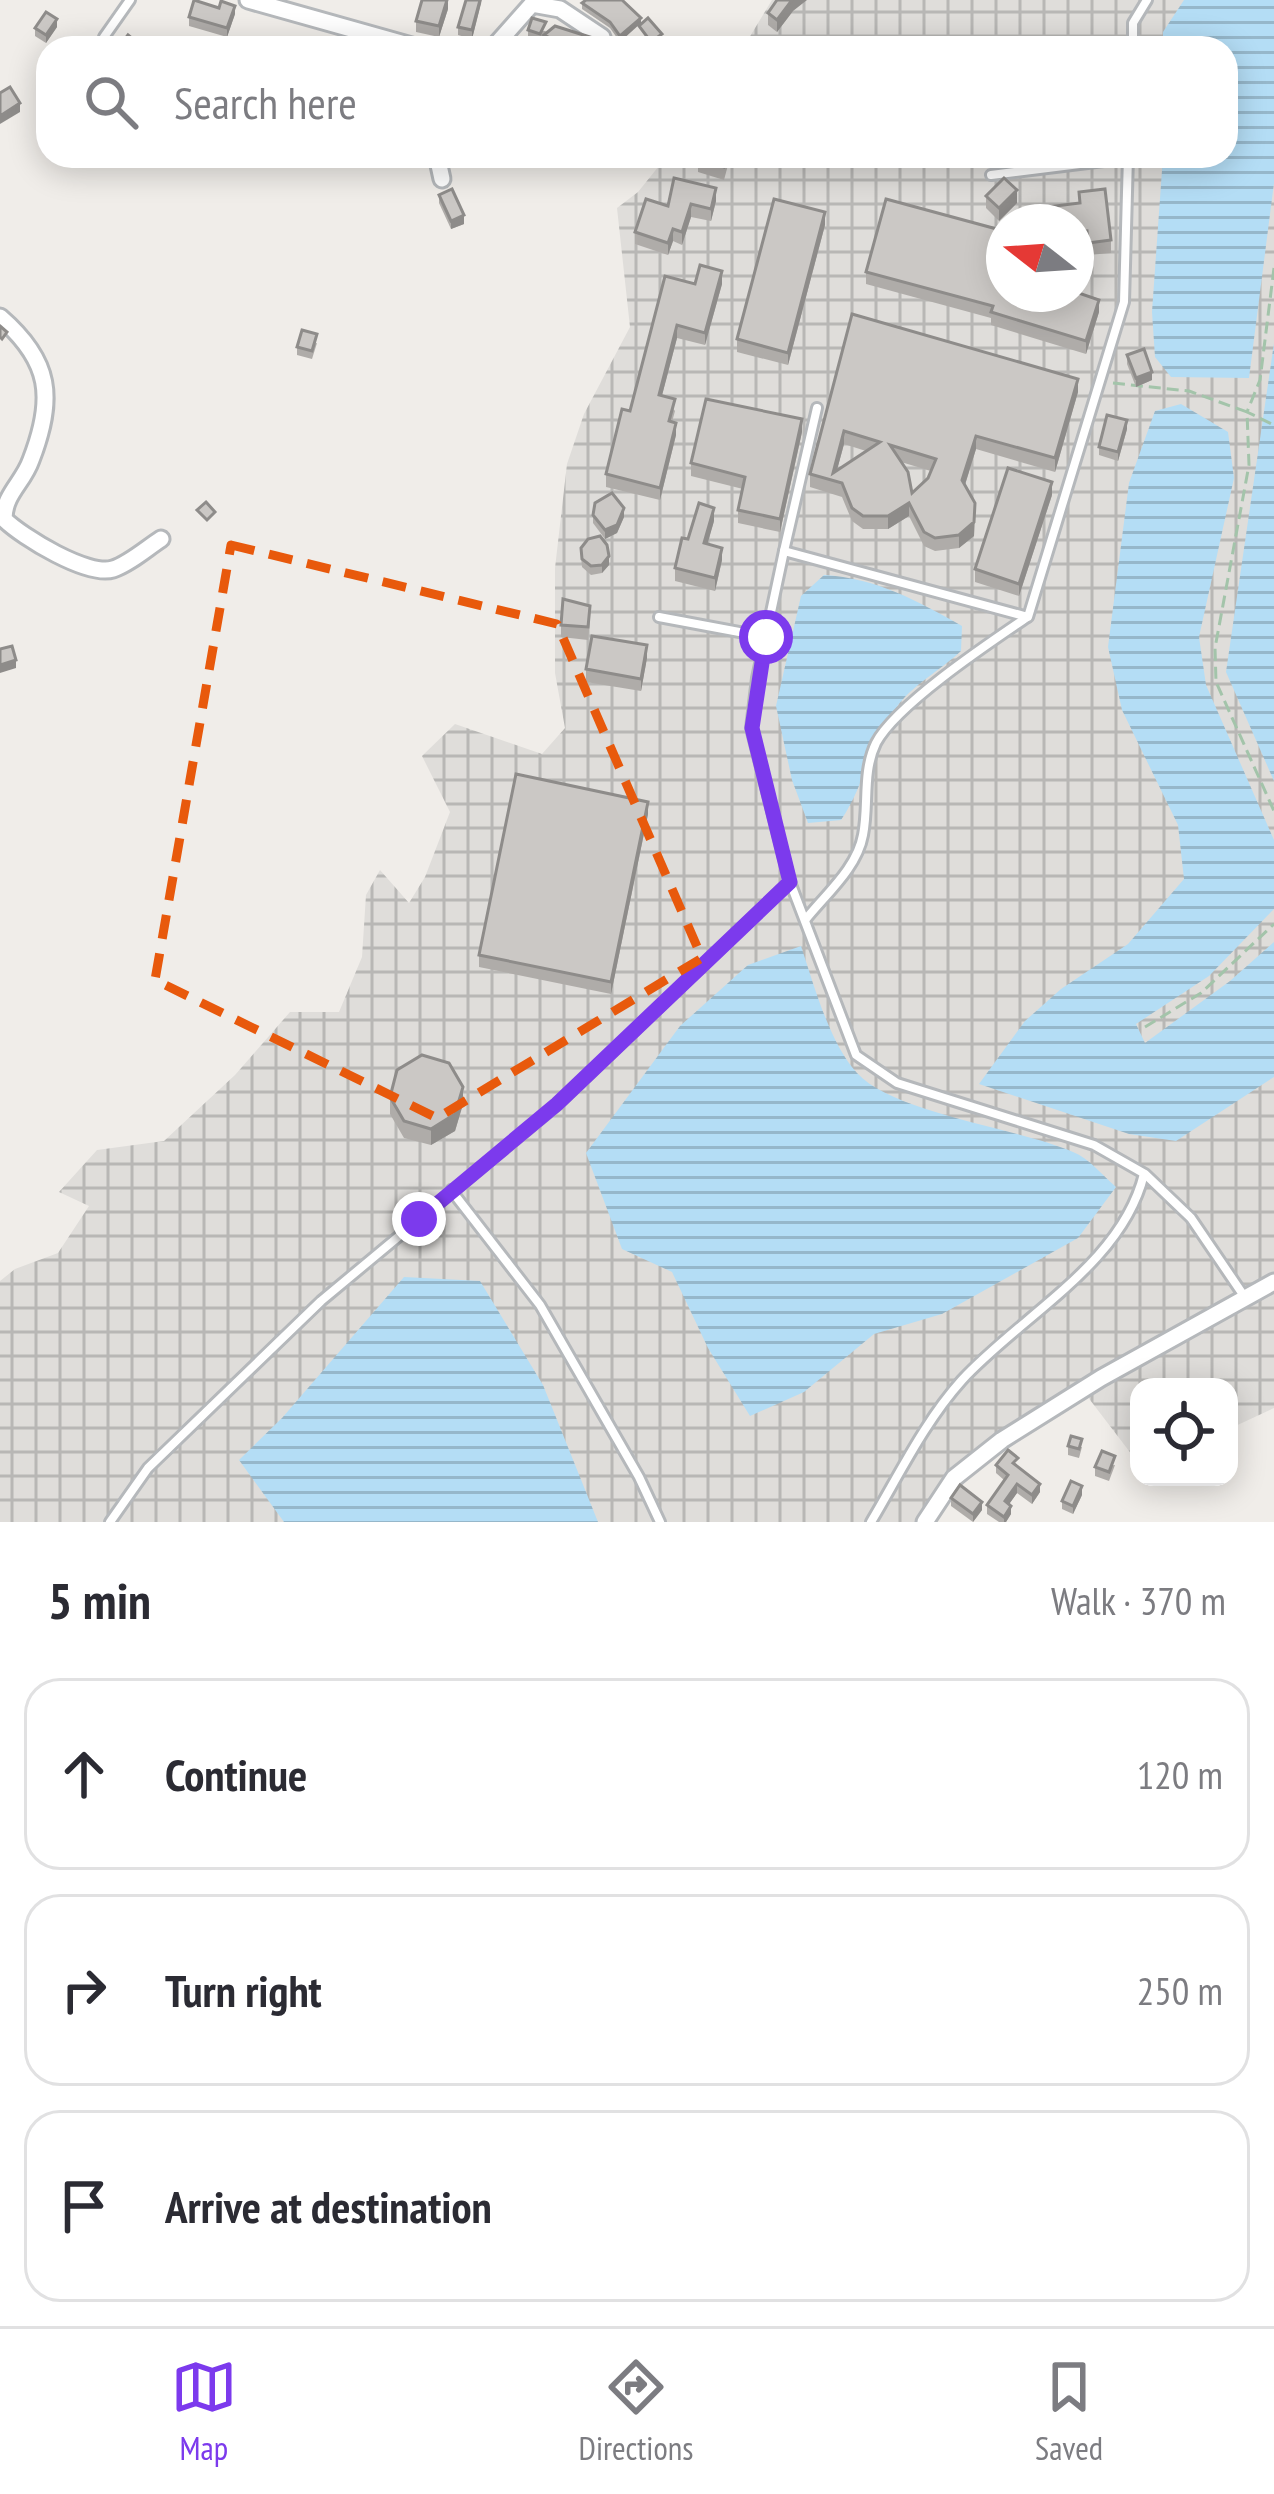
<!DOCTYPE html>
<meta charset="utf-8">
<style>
body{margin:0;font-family:"PT Sans Narrow",sans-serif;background:#f7f7f7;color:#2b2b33}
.controls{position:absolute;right:36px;bottom:36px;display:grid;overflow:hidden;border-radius:24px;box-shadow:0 6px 30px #0003}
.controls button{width:108px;height:108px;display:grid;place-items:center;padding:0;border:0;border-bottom:3px solid #e1e1e2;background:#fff;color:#2b2b33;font:60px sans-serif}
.compass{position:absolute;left:986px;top:204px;width:108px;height:108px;border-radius:50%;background:#fff;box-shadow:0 6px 30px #0003;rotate:287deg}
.stop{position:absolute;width:36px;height:36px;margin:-27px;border:9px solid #7c3aed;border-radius:50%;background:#fff}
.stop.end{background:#7c3aed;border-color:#fff;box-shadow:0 3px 12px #0008}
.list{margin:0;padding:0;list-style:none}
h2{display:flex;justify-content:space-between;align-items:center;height:156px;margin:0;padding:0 48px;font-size:51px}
h2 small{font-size:39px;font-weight:400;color:#7c7c81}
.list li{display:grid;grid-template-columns:78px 1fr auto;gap:36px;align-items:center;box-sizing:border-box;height:192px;margin:0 24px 24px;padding:0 24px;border:3px solid #e1e1e2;border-radius:36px}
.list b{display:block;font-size:45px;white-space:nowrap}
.list em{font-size:39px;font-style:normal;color:#7c7c81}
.icon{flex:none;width:66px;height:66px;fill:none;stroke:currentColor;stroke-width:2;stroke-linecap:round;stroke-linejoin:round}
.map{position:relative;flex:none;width:1274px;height:1522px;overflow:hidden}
.search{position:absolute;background:#fff;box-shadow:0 6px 30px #0003;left:36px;right:36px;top:36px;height:132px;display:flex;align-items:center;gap:30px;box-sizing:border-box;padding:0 42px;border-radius:36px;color:#7c7c81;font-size:45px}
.sheet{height:804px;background:#fff}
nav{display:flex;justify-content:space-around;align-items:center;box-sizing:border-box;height:168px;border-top:3px solid #e1e1e2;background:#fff;font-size:33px;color:#7c7c81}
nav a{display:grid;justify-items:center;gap:6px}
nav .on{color:#7c3aed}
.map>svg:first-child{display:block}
.industrial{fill:url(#industrial-grid);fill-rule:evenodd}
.water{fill:url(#water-rules)}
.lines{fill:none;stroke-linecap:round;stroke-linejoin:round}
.lane-casing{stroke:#b5b8bb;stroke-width:14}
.street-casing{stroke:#b5b8bb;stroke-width:21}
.path{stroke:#a3c4aa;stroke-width:3;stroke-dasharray:12 6;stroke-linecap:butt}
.lane{stroke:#fff;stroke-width:8}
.street{stroke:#fff;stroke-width:15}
.wall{fill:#afaca9;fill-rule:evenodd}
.shaded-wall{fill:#8e8c8a}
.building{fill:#cbc8c5;stroke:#8e8c8a;stroke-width:3;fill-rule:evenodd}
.route{stroke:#7c3aed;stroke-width:15}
.marked{fill:none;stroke:#e8590c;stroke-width:9;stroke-dasharray:24 15;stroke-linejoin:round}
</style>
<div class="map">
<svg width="1274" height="1522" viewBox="0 0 1274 1522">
<defs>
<pattern id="industrial-grid" width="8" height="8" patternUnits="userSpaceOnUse" patternTransform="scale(3)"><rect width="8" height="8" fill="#dfddda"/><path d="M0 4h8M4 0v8" fill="none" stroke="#b8b7b5"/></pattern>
<pattern id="water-rules" width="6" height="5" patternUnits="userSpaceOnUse" patternTransform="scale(3)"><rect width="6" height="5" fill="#b4ddf5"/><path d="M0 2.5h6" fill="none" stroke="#96b7ca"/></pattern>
</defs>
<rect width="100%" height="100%" fill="#f0ede9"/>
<path class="industrial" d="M772,0H1274V1408L1229,1429V1387H1139V1464L1087,1396L1003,1444L975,1469L934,1522H0V1281L15,1269L58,1253L89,1206L59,1192L97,1150L164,1141L235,1075L290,1012H339L362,957L366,895L380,870L409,903L425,877L450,812L422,756L455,724L542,754L565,728L555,673V568L567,464L584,414L630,327L617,208L638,192L667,156H1226V48H743ZM1004,222H1076V294H1004Z"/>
<g class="water">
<polygon points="1184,0 1274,0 1274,183 1249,378 1171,377 1155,357 1152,312 1163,156 1226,156 1226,48 1163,48 1163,32"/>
<polygon points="1274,343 1274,781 1226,672"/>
<polygon points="1181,404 1228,432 1234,478 1199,637 1206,685 1274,840 1274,909 1209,976 1136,1024 1145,1043 1230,981 1274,942 1274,1077 1176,1141 1129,1134 979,1084 1025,1021 1061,989 1128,944 1184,879 1178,825 1122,710 1108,647 1129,483 1155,411"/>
<path d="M824,575C876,578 918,601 962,626L961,651C941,670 912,685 896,708C870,743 865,785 841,820L808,823L792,780L776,706L801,596Z"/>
<path d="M801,946C814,985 829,1042 857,1073C893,1113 1018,1128 1073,1152C1089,1158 1103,1176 1116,1187L1078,1238L942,1314L874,1334L804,1392L750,1416L708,1348L672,1272L622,1249L586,1153L680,1026L748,965Z"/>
<polygon points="404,1277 480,1281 543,1385 598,1522 284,1522 239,1460 282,1418"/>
</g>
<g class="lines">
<g class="lane-casing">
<g id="lane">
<polyline points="104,37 130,0"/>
<polyline points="1133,48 1133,23 1147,0"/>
<polyline points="991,175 1128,158"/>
<polyline points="784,551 817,408"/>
<polyline points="659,617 766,637"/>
<polyline points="790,882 856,1055 897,1083 1094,1145 1145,1174 1191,1218 1244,1296"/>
<path d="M806,919C826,894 857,868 863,835C869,805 862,772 876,743C896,705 989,643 1026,618"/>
<polyline points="451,1190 540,1305 639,1477 660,1522"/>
<polyline points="110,1522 148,1468 321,1301 558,1104 790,882 751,728 757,678 784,551 1028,617 1124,302 1128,156"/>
<path d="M871,1522C899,1475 925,1421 962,1380C1022,1315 1122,1264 1144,1174"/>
</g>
</g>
<g class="street-casing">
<g id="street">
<polyline points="248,0 419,48"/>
<polyline points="493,48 532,4 560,9 602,37"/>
<polyline points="437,156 442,179"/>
<path d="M0,317C51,361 55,398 31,460C23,483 4,494 4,519C22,537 88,577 113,569C129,564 147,548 161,539"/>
<polyline points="925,1522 954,1478 1002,1440 1101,1378 1274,1282"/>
</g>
</g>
<g class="path">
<polyline points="1274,268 1260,380 1247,412 1274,425"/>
<polyline points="1113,383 1189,391 1247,412 1249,465 1215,648 1216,682 1274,811"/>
<polyline points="1145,1027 1201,993 1274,924"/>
</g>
<use href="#lane" class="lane"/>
<use href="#street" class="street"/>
</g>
<g class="wall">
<polygon points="466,0 482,0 472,39 458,35 458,27"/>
<polygon points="622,0 620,42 610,28 582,9 582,3"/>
<polygon points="448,9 439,37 416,32 416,21"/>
<polygon points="793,11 777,32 768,25 768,13"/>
<polygon points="235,14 227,37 189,26 189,17"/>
<polygon points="57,27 46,43 35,36 35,28"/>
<polygon points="528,30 546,31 540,42 528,38"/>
<polygon points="544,35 593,46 592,48 554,48 544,44"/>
<polygon points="728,156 728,165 724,180 698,172 698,160"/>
<polygon points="1079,192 1111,240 1111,253 1088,255 1087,243 1076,245 1076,222 1039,222 1039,208 1079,203"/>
<polygon points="439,195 464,224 451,229 439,203"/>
<polygon points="986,196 1017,203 999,221 986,208"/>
<polygon points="716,201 711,221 691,217 682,245 673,241 668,255 635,244 635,232 668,206"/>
<polygon points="825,225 788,365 737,352 737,339"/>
<polygon points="1004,231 1004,294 1099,312 1086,354 991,325 991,318 866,284 866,272"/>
<polygon points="695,284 722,284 705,345 677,338 662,395 675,411 672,422 676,435 660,500 606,487 606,474 630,411"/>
<path d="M852,314L1078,392L1055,472L976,449L965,485L975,516L974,536L959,548L935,551L924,546L909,516L888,529H863L852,521L842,497L810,487V474ZM844,444L866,451L837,470ZM901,462L931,471L928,478L912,493Z"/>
<polygon points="317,343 312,359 297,355 297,347"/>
<polygon points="1127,355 1152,380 1136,387 1127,364"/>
<polygon points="1127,429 1118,461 1099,455 1099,447"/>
<polygon points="802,432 780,532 738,523 738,510 743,489 691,476 691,463"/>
<polygon points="1052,495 1019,596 975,582 975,569"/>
<polygon points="593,515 624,517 617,533 605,539 593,523"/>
<polygon points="714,521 707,544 722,560 715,591 675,581 675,568 688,539"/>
<polygon points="581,556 609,565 602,573 591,575 582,567"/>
<polygon points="590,619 588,640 561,637 561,625"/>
<polygon points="647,658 641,691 586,682 586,669"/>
<polygon points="648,814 611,994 479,967 479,955"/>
<polygon points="390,1097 463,1104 455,1131 431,1145 404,1138 390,1114"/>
<polygon points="1068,1446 1082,1447 1079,1458 1068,1455"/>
<polygon points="996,1465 1018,1467 1040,1492 1032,1504 1017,1493 1009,1504 1011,1514 1006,1522 999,1522 987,1514 987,1505 1004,1480 996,1473"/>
<polygon points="1115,1465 1109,1481 1095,1476 1095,1467"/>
<polygon points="1082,1495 1073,1514 1062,1509 1062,1501"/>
<polygon points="951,1498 982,1510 973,1522 951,1506"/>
</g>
<g class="shaded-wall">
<polygon points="448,0 448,9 439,37 439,26"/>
<polygon points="480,0 481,3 472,39 472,30"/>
<polygon points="792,0 807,0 793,11 777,32 777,20"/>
<polygon points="235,6 235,14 227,37 227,28"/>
<polygon points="641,18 641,23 620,42 620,36"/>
<polygon points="57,19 57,27 46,43 46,35"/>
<polygon points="20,103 20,112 0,124 0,116"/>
<polygon points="716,188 716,201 711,221 711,209"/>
<polygon points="1017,190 1017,203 999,221 999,208"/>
<polygon points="691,204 691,217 682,245 682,232"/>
<polygon points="825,212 825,225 788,365 788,353"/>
<polygon points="464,215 464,224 451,229 451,221"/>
<polygon points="673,229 673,241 668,255 668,243"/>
<polygon points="722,271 722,284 705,345 705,333"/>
<polygon points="1099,300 1099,312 1086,354 1086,341"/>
<polygon points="677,325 677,338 659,407 659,395"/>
<polygon points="1152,372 1152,380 1136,387 1136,378"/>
<polygon points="1078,379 1078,392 1055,472 1055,458"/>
<polygon points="802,419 802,432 780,532 780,519"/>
<polygon points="1127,420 1127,429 1118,461 1118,452"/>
<polygon points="676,423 676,435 660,500 660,488"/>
<polygon points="844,431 844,444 834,481 833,473"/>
<polygon points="976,436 976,449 962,494 962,480"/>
<polygon points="1052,482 1052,495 1019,596 1019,584"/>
<polygon points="909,503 909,516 888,529 888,516"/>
<polygon points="975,503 974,536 959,548 959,535"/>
<polygon points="624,508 624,517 617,533 605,539 605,530"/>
<polygon points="714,508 714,521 704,556 704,543"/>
<polygon points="722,548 722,560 715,591 715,578"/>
<polygon points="609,556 609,565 602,573 602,565"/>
<polygon points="647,645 647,658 641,691 641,679"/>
<polygon points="16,660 16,668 0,673 0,665"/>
<polygon points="648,802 648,814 611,994 611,982"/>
<polygon points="463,1087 463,1104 455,1131 431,1145 431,1129"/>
<polygon points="1017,1484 1017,1493 1005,1510 1005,1501"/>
<polygon points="1040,1484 1040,1492 1032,1504 1032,1495"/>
<polygon points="1082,1486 1082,1495 1073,1514 1073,1506"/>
<polygon points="982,1502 982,1510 973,1522 973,1514"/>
<polygon points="1011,1506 1011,1514 1006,1522 1004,1522 1004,1517"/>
</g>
<g class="building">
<polygon points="194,0 219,8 221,1 235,6 227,28 189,17"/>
<polygon points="422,0 447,0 439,26 416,21"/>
<polygon points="466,0 480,0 472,30 458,27"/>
<polygon points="586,0 622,0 641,18 620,36 610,22 582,3"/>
<polygon points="777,0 792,0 777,20 768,13"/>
<polygon points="46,12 57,19 46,35 35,28"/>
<polygon points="532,18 546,22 540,34 528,30"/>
<polygon points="648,18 662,34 651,42 639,26"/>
<polygon points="555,26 593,38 588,48 572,48 544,35"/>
<polygon points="128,35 139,44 136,48 127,48 121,44"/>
<polygon points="10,87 20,103 0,116 0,93"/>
<polygon points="699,156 727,156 724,167 698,160"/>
<polygon points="674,178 716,188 711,209 691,204 682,232 673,229 668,243 635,232 646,199 668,206"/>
<polygon points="1004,178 1017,190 999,208 986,196"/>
<polygon points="452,189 464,215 451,221 439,195"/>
<polygon points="1105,189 1111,240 1088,243 1087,231 1076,232 1076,222 1041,222 1039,208 1080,203 1079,192"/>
<polygon points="774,199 825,212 788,353 737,339"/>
<polygon points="886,199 1004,231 1004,241 995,242 1004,245 1004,294 1076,294 1076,292 1099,300 1086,341 991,312 993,306 866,272"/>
<polygon points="700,265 722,271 705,333 677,325 659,395 675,399 669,421 676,423 660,488 606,474 622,409 630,411 665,276 695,284"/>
<path d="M852,314L1078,379L1055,458L976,436L962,480L975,503L974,522L959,535L935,538L924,532L909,503L888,516H863L852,508L842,483L810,474ZM844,431L880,442L833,473ZM890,445L936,459L928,478L912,493L908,472Z"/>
<polygon points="0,326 7,332 2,339 0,337"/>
<polygon points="302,330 317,334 312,351 297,347"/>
<polygon points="1144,349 1152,372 1136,378 1127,355"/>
<polygon points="706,399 802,419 780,519 738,510 745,477 691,463"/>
<polygon points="1107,415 1127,420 1118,452 1099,447"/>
<polygon points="1008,468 1052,482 1019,584 975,569"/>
<polygon points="612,493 624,508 617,525 605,530 593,515 595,503"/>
<polygon points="206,502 215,512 207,520 197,510"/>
<polygon points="699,503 714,508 704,543 722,548 715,578 675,568 682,538 688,539"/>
<polygon points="600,536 607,545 609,556 602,565 591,566 582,559 581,548 588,539"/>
<polygon points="563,599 590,606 588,627 561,625"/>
<polygon points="592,636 647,645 641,679 586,669"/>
<polygon points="12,646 16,660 0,665 0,649"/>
<polygon points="516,774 648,802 611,982 479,955"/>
<polygon points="422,1055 449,1063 463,1087 455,1114 431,1129 404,1121 390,1097 397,1070"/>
<polygon points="1071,1436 1082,1439 1079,1449 1068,1446"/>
<polygon points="1008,1450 1018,1458 1013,1463 1040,1484 1032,1495 1017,1484 1005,1501 1011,1506 1004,1517 987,1505 1008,1475 996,1465"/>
<polygon points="1102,1451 1115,1456 1109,1472 1095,1467"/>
<polygon points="1071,1481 1082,1486 1073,1506 1062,1501"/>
<polygon points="960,1485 982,1502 973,1514 951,1498"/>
</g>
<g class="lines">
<polyline class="route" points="419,1219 557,1104 790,882 752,728 766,637"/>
</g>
<path class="marked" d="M231,545L557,624L702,958L437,1118L155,980Z"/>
</svg>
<div class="controls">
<button><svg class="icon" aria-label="locate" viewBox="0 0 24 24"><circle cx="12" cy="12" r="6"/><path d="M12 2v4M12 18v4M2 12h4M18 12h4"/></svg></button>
</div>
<svg class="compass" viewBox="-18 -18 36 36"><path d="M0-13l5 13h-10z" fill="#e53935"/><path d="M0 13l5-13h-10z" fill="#7c7c81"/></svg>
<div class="stop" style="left:766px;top:637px"></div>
<div class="stop end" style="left:419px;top:1219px"></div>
<div class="search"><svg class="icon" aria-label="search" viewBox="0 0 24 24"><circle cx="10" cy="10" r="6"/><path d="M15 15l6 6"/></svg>Search here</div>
</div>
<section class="sheet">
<h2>5 min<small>Walk · 370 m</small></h2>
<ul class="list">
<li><svg class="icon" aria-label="ahead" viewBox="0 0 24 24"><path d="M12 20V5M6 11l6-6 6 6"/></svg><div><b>Continue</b></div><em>120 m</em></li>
<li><svg class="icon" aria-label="right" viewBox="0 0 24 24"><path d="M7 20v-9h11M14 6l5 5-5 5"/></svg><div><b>Turn right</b></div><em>250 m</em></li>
<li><svg class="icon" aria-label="arrive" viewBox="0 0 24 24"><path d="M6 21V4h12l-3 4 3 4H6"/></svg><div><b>Arrive at destination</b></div></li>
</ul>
</section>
<nav>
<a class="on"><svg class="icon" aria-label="map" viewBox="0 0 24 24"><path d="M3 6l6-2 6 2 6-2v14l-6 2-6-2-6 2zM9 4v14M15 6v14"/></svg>Map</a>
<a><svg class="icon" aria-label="directions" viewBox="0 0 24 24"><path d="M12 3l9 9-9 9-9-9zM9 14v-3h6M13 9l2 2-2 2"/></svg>Directions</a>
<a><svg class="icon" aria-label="saved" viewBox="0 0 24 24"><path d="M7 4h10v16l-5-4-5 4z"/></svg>Saved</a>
</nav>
